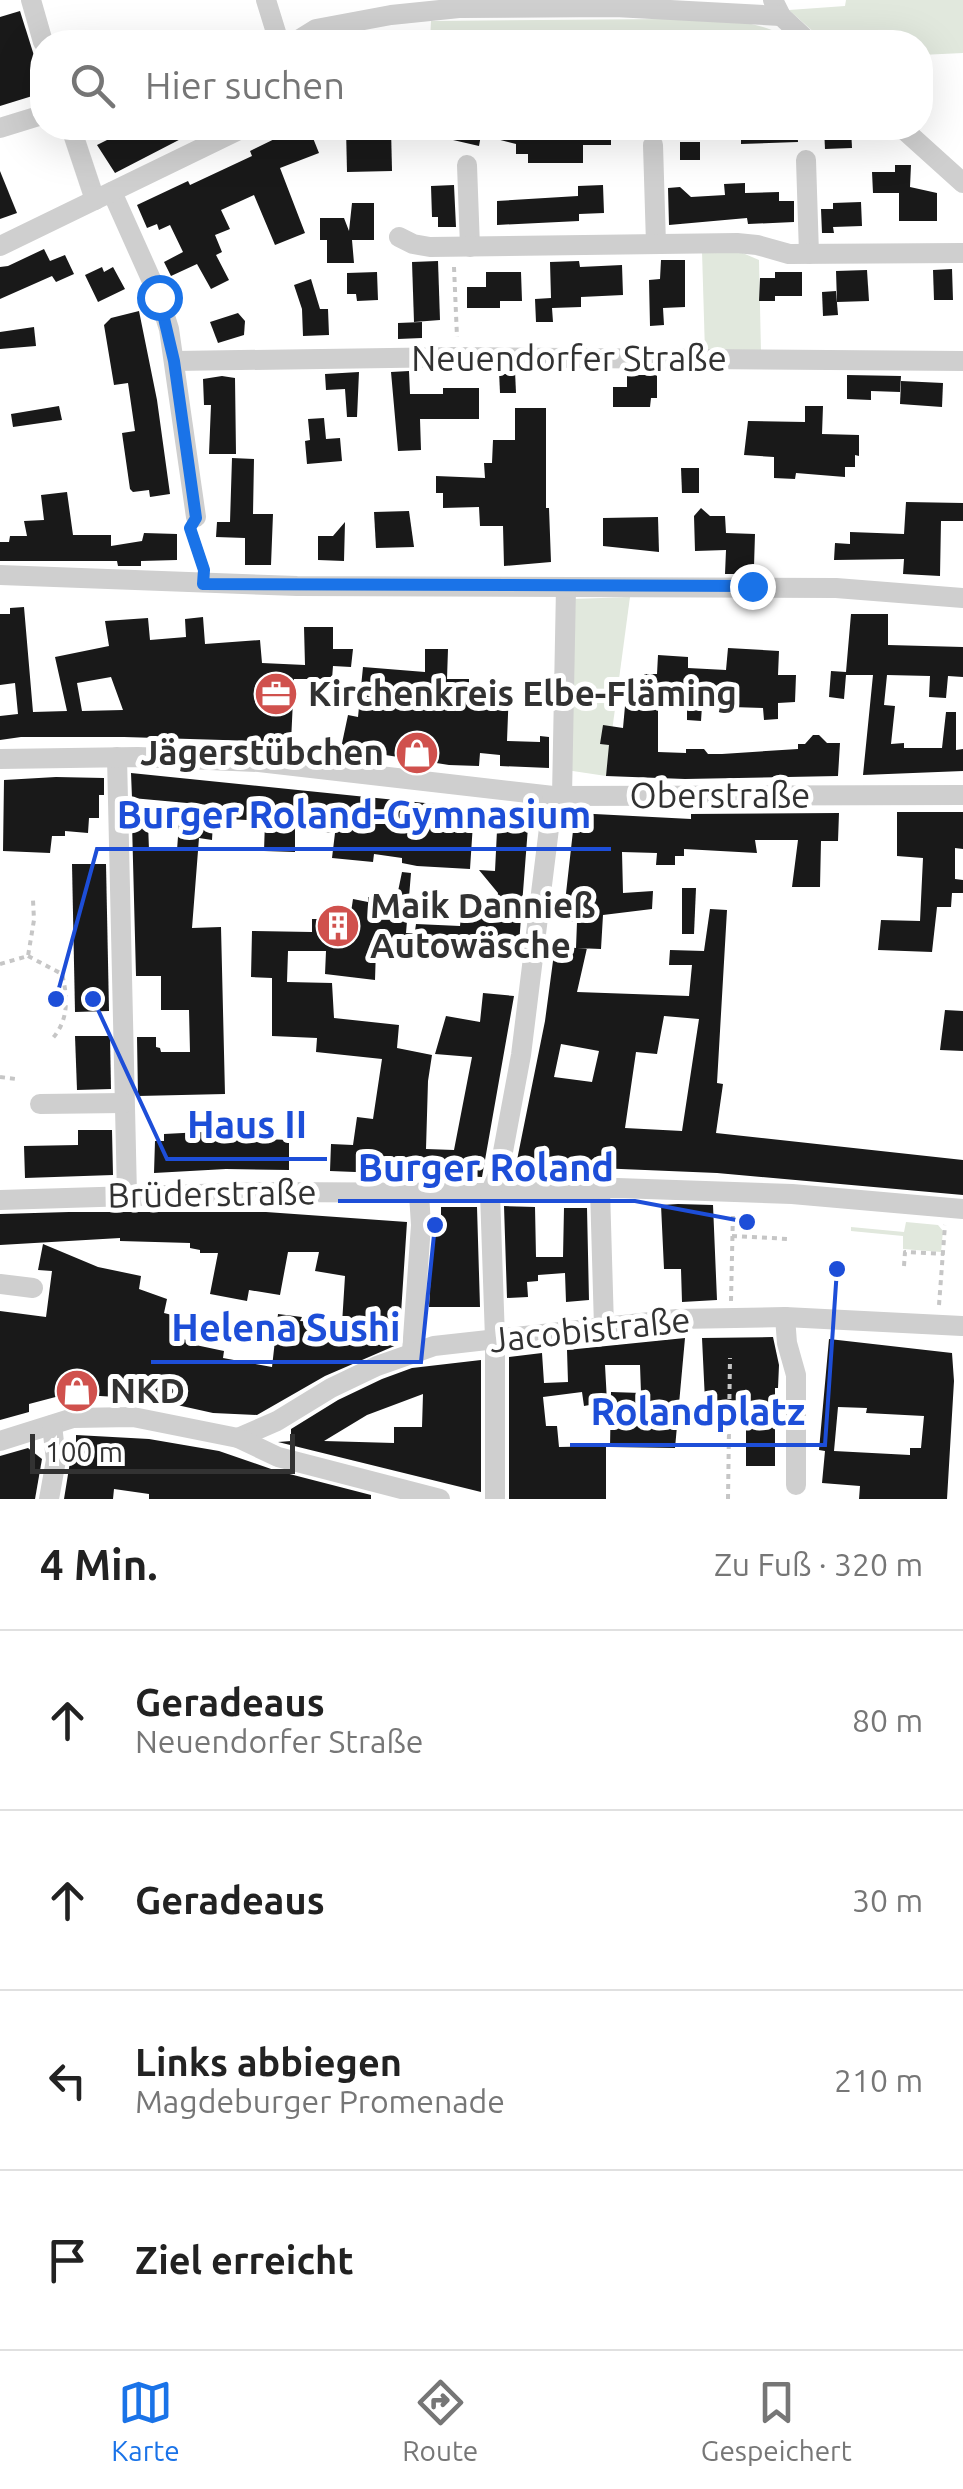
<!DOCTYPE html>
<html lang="de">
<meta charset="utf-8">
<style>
body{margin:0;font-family:Ubuntu,sans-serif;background:#f2f2f2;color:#222}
.scale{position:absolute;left:30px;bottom:25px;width:265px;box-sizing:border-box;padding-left:10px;border:5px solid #323232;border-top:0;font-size:28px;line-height:35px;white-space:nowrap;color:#323232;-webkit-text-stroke:8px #fff;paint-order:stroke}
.stop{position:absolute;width:30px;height:30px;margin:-22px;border:8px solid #1a73e8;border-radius:50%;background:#fff}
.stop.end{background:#1a73e8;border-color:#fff;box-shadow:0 2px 10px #0008}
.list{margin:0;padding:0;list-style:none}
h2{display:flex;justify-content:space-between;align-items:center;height:130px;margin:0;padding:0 40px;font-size:42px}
h2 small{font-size:32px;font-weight:400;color:#767676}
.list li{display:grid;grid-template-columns:65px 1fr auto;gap:30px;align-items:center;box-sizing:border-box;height:180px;padding:0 40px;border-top:2px solid #e0e0e0}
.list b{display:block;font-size:38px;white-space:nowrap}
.list p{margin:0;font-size:32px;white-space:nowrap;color:#767676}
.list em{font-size:32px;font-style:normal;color:#767676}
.icon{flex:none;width:55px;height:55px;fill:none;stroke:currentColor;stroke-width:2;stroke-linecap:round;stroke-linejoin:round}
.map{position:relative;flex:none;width:963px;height:1499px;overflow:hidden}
.search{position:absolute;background:#fff;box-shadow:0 10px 40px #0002;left:30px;right:30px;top:30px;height:110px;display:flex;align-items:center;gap:25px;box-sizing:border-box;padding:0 35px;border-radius:40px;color:#767676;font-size:38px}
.sheet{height:850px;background:#fff}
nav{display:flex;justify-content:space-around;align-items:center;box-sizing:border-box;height:140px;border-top:2px solid #e0e0e0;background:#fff;font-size:28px;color:#767676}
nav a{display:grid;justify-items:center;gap:5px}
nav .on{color:#1a73e8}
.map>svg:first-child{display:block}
.green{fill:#e1e8dd}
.building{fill:#191919;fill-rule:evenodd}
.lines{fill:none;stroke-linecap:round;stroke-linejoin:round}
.path{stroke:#c6c6c6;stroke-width:4;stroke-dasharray:5 5;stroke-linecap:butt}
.minor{stroke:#cfcfcf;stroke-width:20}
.route{stroke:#1a73e8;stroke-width:12}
.labels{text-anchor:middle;stroke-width:10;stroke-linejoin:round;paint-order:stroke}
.street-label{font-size:35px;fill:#323232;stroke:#fff}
.poi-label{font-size:35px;font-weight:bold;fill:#323232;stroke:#fff;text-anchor:start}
.leader{fill:none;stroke:#1d4ed8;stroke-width:4}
.callout-dot{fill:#1d4ed8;stroke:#fff;stroke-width:4}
.callout-label{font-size:38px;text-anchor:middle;font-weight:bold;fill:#1d4ed8;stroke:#fff;stroke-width:10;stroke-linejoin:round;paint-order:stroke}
</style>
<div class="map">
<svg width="963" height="1499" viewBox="0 0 963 1499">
<rect width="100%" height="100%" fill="#fff"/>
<g class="green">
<polygon points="846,0 963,0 963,53 921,55 920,42 825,42 789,10 845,6"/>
<path d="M668,19C707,21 761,16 793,42H430L431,21Z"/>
<polygon points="702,251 738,251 759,260 761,353 705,352"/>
<polygon points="630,597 606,776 566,770 572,599"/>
<polygon points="906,1222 938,1225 943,1231 941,1252 903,1249 903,1236 851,1231 851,1227 904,1232"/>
</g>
<g class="building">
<polygon points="20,11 42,81 42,93 0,106 0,17"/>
<polygon points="122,128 202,128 115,173 97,145 115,136 113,132"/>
<polygon points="297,128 309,128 319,153 280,168 305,233 275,245 254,195 221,210 230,229 215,235 222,252 216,255 229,280 211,289 197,264 171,276 164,262 183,252 170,225 159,230 157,224 147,228 137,205 188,181 190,185 252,156 250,151"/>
<polygon points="346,128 391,128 392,171 347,172"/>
<polygon points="456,128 527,128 526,133 564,132 564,128 611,128 611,145 583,145 583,163 528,163 528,154 516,154 516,144 481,135 479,146 453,140"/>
<polygon points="741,128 797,128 798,142 741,144"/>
<polygon points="824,128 851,128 852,148 825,149"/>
<rect x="680" y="142" width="20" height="18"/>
<polygon points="895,165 911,165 910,187 937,193 937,221 899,221 899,193 873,193 872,172 895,172"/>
<polygon points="0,171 17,213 0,219"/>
<polygon points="745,183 745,193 779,192 779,201 794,201 794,222 748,224 747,218 669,225 668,188 680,187 691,197 725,195 724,184"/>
<polygon points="454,185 456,227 438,227 438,217 432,217 431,186"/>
<polygon points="603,185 604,213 579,214 579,221 497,225 497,201 578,196 578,186"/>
<polygon points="861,202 862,226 833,227 834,233 822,233 821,209 833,209 833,203"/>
<polygon points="352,203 374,203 374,240 352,240 354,263 327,263 327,240 320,240 320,218 344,218 349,231"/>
<polygon points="44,249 50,261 65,255 74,274 56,282 52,276 0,299 0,267 8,266"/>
<polygon points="661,260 685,260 685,307 663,308 664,325 650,326 649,280 660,279"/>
<polygon points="438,261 440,320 414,322 412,262"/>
<polygon points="579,261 580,267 622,265 623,295 581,297 581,307 552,308 553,322 536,322 535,299 551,298 550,262"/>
<polygon points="102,267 104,272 113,267 125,289 98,302 85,275"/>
<polygon points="952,269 953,300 934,300 933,270"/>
<polygon points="867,270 869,301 837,302 836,271"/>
<polygon points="377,272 378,300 357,301 356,294 347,294 347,273"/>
<polygon points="486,272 521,272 522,301 500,301 500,308 467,308 467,287 486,287"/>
<polygon points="775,272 802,272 802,296 775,296 775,301 759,301 760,278 775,278"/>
<polygon points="311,279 320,309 328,309 329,335 303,336 302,309 294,285"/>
<polygon points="836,291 838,315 823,316 822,292"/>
<polygon points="139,311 157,400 170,494 150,497 149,490 133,492 130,489 122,433 135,431 128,383 114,385 104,325 111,318"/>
<polygon points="238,313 245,321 244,335 218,343 210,322"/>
<polygon points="422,322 422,338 398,339 398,323"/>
<polygon points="34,327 36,346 0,349 0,332"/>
<polygon points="409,371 410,394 443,394 443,388 479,388 479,419 420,419 421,450 398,451 391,372"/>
<polygon points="499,371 515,371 516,393 500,393"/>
<polygon points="359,372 357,417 347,417 345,389 326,390 325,374"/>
<polygon points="627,375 657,375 657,398 651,398 650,407 613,407 613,387 627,387"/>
<polygon points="847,375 901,376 900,392 871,391 871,400 847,399"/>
<polygon points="222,376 235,378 236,454 209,454 211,405 204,405 203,379"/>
<polygon points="901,381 943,383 942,407 900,404"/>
<polygon points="59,406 62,420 13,427 11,414"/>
<polygon points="805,406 823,406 822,434 859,435 859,456 855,455 855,467 845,467 845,477 796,473 795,479 774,478 774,457 744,455 748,421 805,422"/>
<polygon points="515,408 546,408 546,508 549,508 551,562 504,566 503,526 480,526 479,507 443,508 443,493 436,493 436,476 485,478 484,463 492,463 493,440 515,440"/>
<polygon points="324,418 326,439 340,438 342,461 307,464 305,441 310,440 308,419"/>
<polygon points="232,458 254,459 253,514 273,514 271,565 245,565 245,538 216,537 217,522 230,522"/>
<polygon points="681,468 699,468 699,493 682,493"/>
<polygon points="67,492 73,535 111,535 111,546 142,541 144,533 177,534 177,560 141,561 141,566 118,566 117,561 0,561 0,542 9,542 10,536 27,536 24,521 44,520 41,495"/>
<polygon points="906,502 963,503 963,521 941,521 940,576 903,574 904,559 834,560 835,543 850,544 850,532 904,534"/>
<polygon points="701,508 710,516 725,516 726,533 755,534 754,566 744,566 744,574 725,574 726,550 695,551 694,516"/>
<polygon points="409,511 414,547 376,548 374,512"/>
<polygon points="658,517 659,552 603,546 603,518"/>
<polygon points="345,522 344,561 318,560 318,536 333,536"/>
<path d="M24,607L33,712L67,711L55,657L109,646L105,621L148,618L150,640L186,637L185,619L203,617L205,644L260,640L262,663L305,665L304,627H333V649H353L351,667L333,666L332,679H294L291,742L124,737H21L0,740V716L18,714L15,683L0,685V614H10V608ZM111,677L123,710L82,711L77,683Z"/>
<polygon points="851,614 888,614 888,645 963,647 963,677 948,676 946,698 929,697 930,676 887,675 884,705 895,706 891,744 904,743 904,748 942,748 946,712 956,712 956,750 963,749 963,771 863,775 873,675 846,675 844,699 829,697 831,671 846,672"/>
<polygon points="728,648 779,651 778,675 796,675 795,702 778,703 778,719 764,720 763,708 702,706 701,721 687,720 687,706 658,705 658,752 686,753 686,749 704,749 708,754 722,754 798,749 798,744 805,744 813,735 819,735 827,743 840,743 838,776 685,779 606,776 609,745 600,744 603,725 623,728 625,706 638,708 640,696 643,696 644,674 657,674 658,655 688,657 688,668 726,670"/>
<polygon points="425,649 448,649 447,679 469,679 469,686 509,688 507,741 540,742 540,736 549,737 549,768 500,766 500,755 480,753 479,766 449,765 341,748 348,715 358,717 363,667 425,672"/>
<polygon points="131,773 474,808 470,869 417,866 402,863 402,858 374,854 373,862 332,858 335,833 295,829 295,852 264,851 265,821 209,818 209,805 132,798"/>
<polygon points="56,777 104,778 104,795 99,795 99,818 89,818 88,833 65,831 65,836 52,836 50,853 3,851 4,780"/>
<polygon points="498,810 529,814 518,957 494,955 479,946 434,935 433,952 376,948 375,980 325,974 326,951 288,951 287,982 332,983 334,1018 399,1025 397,1048 432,1055 428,1081 426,1149 454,1150 472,1057 435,1054 446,1016 480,1022 483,993 514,996 482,1177 330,1171 331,1144 353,1145 357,1117 373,1119 382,1059 316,1052 317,1038 272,1036 272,978 251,977 252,931 312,932 312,919 350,919 353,899 368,902 368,897 396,901 402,872 411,873 406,933 433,935 415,931 416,924 460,926 461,916 495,916 498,893 479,870 495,871"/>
<polygon points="897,812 963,812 963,849 955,848 955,879 963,880 963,893 952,893 951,907 937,907 932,952 878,950 881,920 920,921 923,858 897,856"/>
<path d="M575,813L691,819V814L839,813L838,841H821L820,887H792L798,840H755L757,853L684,849V856H675V865H656L657,853L622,852L623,893L653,891L652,909L603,915L601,949L577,948H587L577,992L689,996L692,965H669L670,950L704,951L710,909L727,910L717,1083L723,1084L716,1133L963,1160V1195L717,1173L597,1168V1166L516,1165L545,1021L555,946L576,948L577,922L563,920ZM664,1016L699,1019L682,1131L625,1128L636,1052L657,1054ZM561,1044L599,1051L592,1082L554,1077Z"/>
<polygon points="213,822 212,840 199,838 192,928 221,927 225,1094 138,1096 137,1037 156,1037 156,1047 160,1048 161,1052 190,1052 189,1010 161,1010 161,976 136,976 132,823 148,823 149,850 177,850 179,823"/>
<polygon points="72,864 106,864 109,1011 75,1012"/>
<polygon points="682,888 696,888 694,934 682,934"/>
<polygon points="945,1010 963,1011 963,1051 940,1050"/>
<polygon points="75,1036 110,1036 111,1089 77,1090"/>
<polygon points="78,1130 112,1130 113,1175 25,1178 24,1146 78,1145"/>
<polygon points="240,1130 241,1138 289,1140 289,1170 226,1169 154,1173 155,1141 164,1141 164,1134"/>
<polygon points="678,1204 713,1205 717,1300 682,1302 681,1269 664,1269 661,1205"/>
<polygon points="504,1206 535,1207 536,1257 563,1257 564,1208 587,1208 589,1300 566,1302 565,1273 538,1275 538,1281 527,1282 528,1297 507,1298"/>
<polygon points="441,1207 477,1207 480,1307 429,1307 434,1217 441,1217"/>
<polygon points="69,1212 266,1212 407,1222 399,1344 325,1376 257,1415 213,1413 150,1399 67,1394 29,1404 29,1412 0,1420 0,1311 46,1317 52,1271 38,1270 43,1244 98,1267 141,1276 139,1289 167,1299 164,1313 180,1317 176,1331 181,1333 179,1338 187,1340 186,1343 224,1351 223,1358 272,1367 278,1314 302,1317 300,1321 342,1324 345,1276 315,1271 319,1252 288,1252 280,1295 249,1290 247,1301 210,1294 218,1253 200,1253 200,1250 190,1248 190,1243 120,1241 120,1238 0,1245 0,1214"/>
<polygon points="773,1337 779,1365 778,1388 775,1388 775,1466 746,1466 746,1400 705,1401 702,1338"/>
<polygon points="685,1338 675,1448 610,1447 611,1392 641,1393 640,1365 605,1365 607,1402 584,1406 582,1392 543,1397 546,1426 557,1426 559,1447 606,1446 606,1499 509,1499 509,1357 542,1353 544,1383 568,1382 567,1350"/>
<path d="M829,1339L952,1353L954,1381L947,1499H859L860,1486L822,1483L825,1451L819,1450ZM838,1407L867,1408L866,1413L924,1416L921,1448H910V1455L834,1451Z"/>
<path d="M481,1360V1492L278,1442L291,1441V1429L338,1400L382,1379L412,1368ZM423,1394L422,1427H394V1443L324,1441L367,1415Z"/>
<polygon points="76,1435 149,1439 219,1451 274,1470 371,1495 371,1499 149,1499 149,1494 114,1489 113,1499 64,1499 70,1462 69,1441 76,1442"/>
<polygon points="28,1448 42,1459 35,1499 0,1499 0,1456"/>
</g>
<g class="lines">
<g class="path">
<polyline points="454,267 457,337"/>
<polyline points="193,535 202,564"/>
<path d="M28,956L62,974C68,998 69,1021 51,1040"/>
<polyline points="0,964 28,956 34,920 33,900"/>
<polyline points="0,1077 16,1079"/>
<polyline points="732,1236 789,1239"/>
<polyline points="904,1266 905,1252 944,1254"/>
<polyline points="731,1301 733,1211"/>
<polyline points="939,1305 945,1225"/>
<polyline points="728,1499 730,1358"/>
</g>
<g class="minor">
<polyline points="31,0 43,42"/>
<polyline points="266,0 279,42"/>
<polyline points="773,0 781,16 809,42"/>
<polyline points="295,42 316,29 391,15 459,8 615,7 781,16"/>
<polyline points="0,128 42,115"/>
<polyline points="71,128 95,200"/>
<polyline points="902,128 963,183"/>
<polyline points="653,145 656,244"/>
<polyline points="806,160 809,254"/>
<polyline points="467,165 470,247"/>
<polyline points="112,192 159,297 169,329 196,517"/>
<polyline points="399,237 413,244 430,247 737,243 757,245 789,254 963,253"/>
<polyline points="0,246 243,128"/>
<polyline points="175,361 457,357 963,361"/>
<polyline points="0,575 297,586 836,588 963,598"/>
<polyline points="117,757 127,1195"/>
<polyline points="0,759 138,757 259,762 553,796 963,795"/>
<polyline points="562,796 566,587"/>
<polyline points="40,1104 124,1103"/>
<polyline points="600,1189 604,1327"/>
<polyline points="0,1200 265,1192 481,1193 617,1188 792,1194 963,1209"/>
<polyline points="0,1284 33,1288"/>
<polyline points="785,1317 787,1343 796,1375 796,1485"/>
<polyline points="412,1352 421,1225 419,1194"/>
<polyline points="238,1438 277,1421 331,1388 377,1366 434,1346 677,1319 785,1317 962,1326"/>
<polyline points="0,1441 73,1418 133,1417 238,1438 278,1457 440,1499"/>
<polyline points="49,1499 56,1460 52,1425"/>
<polyline points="495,1499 495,1339 490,1193 499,1173 521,1055 553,796"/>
</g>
</g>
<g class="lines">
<polyline class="route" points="159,297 174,361 196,518 190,528 204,570 203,584 752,586"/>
</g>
<defs>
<g id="office-disc" transform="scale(2.25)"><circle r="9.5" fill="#d0514d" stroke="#fff"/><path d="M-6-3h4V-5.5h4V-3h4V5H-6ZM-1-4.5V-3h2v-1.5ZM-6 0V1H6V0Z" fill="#fff"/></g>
<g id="shop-disc" transform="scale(2.25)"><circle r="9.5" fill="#d0514d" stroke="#fff"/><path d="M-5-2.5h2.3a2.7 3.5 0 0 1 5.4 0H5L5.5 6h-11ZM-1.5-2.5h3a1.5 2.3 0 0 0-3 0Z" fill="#fff"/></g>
<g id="building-disc" transform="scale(2.25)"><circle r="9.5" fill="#d0514d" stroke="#fff"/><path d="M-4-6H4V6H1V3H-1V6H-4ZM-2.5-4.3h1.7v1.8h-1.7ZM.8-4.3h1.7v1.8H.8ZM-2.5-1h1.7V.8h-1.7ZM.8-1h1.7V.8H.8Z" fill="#fff"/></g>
</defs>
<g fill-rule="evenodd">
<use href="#office-disc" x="276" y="694"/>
<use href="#shop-disc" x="417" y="753"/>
<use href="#building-disc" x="338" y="926"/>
<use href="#shop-disc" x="77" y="1391"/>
</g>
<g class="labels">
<g class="street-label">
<text x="569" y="371">Neuendorfer Straße</text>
<text x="720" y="808">Oberstraße</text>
<text transform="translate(212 1194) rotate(-1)" y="12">Brüderstraße</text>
<text transform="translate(590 1330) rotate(-6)" y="12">Jacobistraße</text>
</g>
<g class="poi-label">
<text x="308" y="706">Kirchenkreis Elbe-Fläming</text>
<text x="384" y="765" text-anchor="end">Jägerstübchen</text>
<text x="370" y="918">Maik Dannieß<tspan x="370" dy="40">Autowäsche</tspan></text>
<text x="110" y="1403">NKD</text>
</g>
</g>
<path class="leader" d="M56 999L97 849H611M93 999L167 1159H327M747 1222L635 1201H338M435 1225L421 1362H151M837 1269L825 1445H570"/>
<g class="callout-dot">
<circle cx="56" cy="999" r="10"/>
<circle cx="93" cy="999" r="10"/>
<circle cx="747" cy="1222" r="10"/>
<circle cx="435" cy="1225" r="10"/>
<circle cx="837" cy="1269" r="10"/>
</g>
<g class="callout-label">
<text x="354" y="828">Burger Roland-Gymnasium</text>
<text x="247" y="1138">Haus II</text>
<text x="486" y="1181">Burger Roland</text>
<text x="286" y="1341">Helena Sushi</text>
<text x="698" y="1425">Rolandplatz</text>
</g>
</svg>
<div class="scale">100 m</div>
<div class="stop" style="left:159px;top:297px"></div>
<div class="stop end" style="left:752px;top:586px"></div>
<div class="search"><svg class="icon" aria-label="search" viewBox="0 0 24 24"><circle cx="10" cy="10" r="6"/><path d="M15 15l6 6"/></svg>Hier suchen</div>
</div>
<section class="sheet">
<h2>4 Min.<small>Zu Fuß · 320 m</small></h2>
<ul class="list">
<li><svg class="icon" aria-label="ahead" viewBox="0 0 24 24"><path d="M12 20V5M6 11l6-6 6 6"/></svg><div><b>Geradeaus</b><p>Neuendorfer Straße</p></div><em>80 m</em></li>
<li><svg class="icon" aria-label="ahead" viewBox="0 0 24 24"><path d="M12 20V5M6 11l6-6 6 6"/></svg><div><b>Geradeaus</b></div><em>30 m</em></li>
<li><svg class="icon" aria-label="left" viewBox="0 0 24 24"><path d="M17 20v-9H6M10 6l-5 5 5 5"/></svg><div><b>Links abbiegen</b><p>Magdeburger Promenade</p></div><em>210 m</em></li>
<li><svg class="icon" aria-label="arrive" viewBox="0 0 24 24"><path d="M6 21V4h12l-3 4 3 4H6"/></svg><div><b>Ziel erreicht</b></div></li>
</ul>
</section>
<nav>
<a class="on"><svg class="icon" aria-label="map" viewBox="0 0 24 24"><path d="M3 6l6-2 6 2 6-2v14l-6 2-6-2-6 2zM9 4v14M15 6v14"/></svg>Karte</a>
<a><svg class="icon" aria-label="directions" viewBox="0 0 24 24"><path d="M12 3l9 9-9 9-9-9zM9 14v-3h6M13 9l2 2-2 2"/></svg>Route</a>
<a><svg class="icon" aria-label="saved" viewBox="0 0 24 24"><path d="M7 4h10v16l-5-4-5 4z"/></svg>Gespeichert</a>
</nav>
